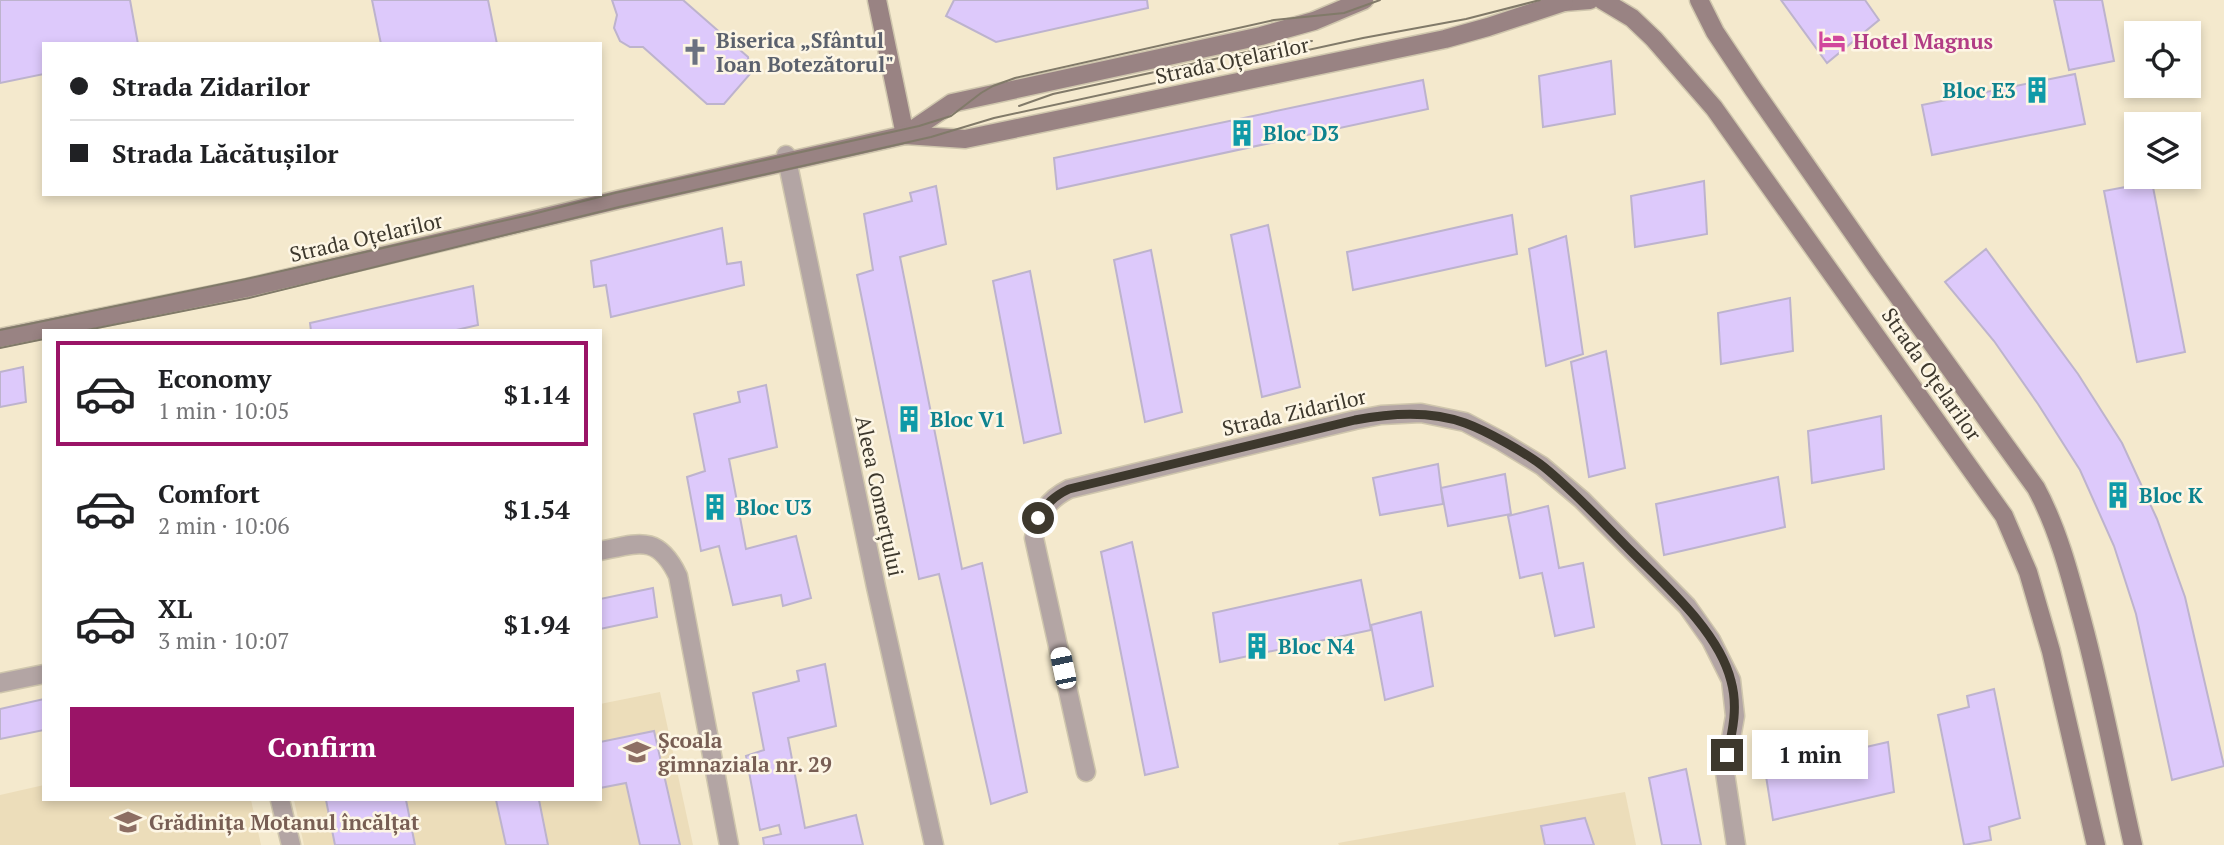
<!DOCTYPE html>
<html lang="en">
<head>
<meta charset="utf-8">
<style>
	:root { --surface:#fff; --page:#f6f6f6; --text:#202124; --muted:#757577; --line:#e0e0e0; --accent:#9a1467 }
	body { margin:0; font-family:"PT Serif",serif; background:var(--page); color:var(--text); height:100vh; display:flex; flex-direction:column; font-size:26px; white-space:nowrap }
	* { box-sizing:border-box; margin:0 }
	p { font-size:23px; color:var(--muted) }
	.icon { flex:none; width:38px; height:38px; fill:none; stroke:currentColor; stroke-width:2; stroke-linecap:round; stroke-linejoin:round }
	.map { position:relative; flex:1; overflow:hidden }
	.panel { position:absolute; left:42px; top:329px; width:560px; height:472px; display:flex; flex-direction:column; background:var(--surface); border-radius:0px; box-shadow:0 4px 10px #0003 }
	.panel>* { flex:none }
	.guide { position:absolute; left:42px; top:42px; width:560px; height:154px; border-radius:0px; box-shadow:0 4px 10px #0003; display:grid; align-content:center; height:154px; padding:0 28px; background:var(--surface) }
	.buttons { position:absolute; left:2124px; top:21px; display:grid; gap:14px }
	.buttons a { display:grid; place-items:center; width:77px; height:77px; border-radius:0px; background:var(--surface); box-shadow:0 4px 10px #0003; font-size:35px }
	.end { position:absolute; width:32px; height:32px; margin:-16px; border:9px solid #3d382d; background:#fff; box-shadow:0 0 0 4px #fff }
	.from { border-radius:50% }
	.bubble { position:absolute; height:49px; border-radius:0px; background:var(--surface); box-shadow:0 4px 10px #0003; font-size:23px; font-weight:600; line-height:49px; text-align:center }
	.car { position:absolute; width:21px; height:42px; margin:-21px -10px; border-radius:9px; box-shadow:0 0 5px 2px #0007; background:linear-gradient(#fff 24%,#345 0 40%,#fff 0 76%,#345 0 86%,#fff 0) }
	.guide b { display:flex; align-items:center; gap:24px; height:66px; font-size:26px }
	.guide b+b { border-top:2px solid var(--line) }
	.guide i { width:18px; height:18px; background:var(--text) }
	ul { padding:12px 0 0; list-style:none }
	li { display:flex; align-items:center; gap:21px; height:105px; margin:0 14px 10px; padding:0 14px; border:4px solid transparent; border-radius:0px }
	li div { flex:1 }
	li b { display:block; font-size:26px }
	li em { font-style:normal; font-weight:600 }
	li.active { border-color:var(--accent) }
	li>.icon { width:63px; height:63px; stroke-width:1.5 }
	.primary-button { display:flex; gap:14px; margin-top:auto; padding:14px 28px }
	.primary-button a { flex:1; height:80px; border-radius:0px; background:var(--accent); color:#fff; font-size:28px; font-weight:600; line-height:80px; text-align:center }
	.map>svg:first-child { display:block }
	.built { fill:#ecddba }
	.building { fill:#ddc9fb; stroke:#bdb3cd; stroke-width:2 }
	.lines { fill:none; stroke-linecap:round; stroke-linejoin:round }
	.street-casing { stroke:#cfc6ad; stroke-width:21 }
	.secondary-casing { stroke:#cfc6ad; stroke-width:21 }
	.street { stroke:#b3a5a4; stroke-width:18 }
	.secondary { stroke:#998383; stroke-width:18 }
	.tram { stroke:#817a69; stroke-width:2 }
	.route { stroke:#3d382d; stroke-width:9 }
	.labels { text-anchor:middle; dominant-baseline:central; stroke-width:5; stroke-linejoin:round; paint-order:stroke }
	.worship-label { font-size:21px; font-weight:bold; fill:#5b616d; stroke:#fdf6e5; text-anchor:start }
	.hotel-label { font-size:21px; font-weight:bold; fill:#b23c85; stroke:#fdf6e5; text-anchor:start }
	.street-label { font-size:21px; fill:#3d382d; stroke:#fdf6e5 }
	.culture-label { font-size:21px; font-weight:bold; fill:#0d838f; stroke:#fdf6e5; text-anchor:start }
	.education-label { font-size:21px; font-weight:bold; fill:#785e54; stroke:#fdf6e5; text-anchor:start }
</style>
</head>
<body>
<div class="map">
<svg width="2224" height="845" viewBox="0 0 2224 845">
	<rect width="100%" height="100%" fill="#f4e9cd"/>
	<g class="built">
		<path d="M660,692L693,845H304L294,800H600V704Z"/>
		<path d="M44,785V800H251L261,845H0V795Z"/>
		<path d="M1625,792L1636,845H1339L1338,843Z"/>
	</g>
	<g class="building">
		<path d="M0,0H130L138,44H44V74L0,83Z"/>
		<path d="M372,0H488L497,44H381Z"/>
		<path d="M612,0H683L748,57L750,74L724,104H707L643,47H630L620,41L614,28L617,15Z"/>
		<path d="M954,0H1147L1148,8L996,42L946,16Z"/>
		<path d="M1781,0H1865L1879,20L1827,63Z"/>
		<path d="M2054,0H2102L2114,61L2069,70Z"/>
		<path d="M1611,61L1615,114L1543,127L1539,76Z"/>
		<path d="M2075,74L2085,124L1932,155L1922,105Z"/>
		<path d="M1423,80L1428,109L1057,189L1054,158Z"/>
		<path d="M1704,181L1707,234L1635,247L1631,196Z"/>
		<path d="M2152,182L2185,352L2137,362L2104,191Z"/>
		<path d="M936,186L946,244L900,257L962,569L982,563L1027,792L991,804L939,574L919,579L857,275L873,270L864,214L912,201L910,193Z"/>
		<path d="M1512,215L1517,254L1353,290L1347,252Z"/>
		<path d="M1268,225L1300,387L1262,397L1231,235Z"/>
		<path d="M722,228L727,264L741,262L744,285L611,317L606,285L594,287L591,261Z"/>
		<path d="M1566,236L1583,354L1546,366L1529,249Z"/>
		<path d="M1986,249L2078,374L2122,443L2157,519L2185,597L2224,766L2172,780L2136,614L2114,546L2080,470L2038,404L1994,341L1945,282Z"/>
		<path d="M1151,250L1182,412L1145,422L1114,260Z"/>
		<path d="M1030,271L1061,433L1024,443L993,281Z"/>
		<path d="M473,286L478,325L452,331H311L310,323Z"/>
		<path d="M1790,298L1793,351L1721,364L1718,313Z"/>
		<path d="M1606,351L1625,468L1589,477L1571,362Z"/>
		<path d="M23,367L26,402L0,407V372Z"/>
		<path d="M766,385L777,447L729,459L746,549L796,536L811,598L783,606L781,595L733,605L719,546L701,551L687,477L705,471L694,414L740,402L738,392Z"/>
		<path d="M1881,416L1884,469L1812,483L1808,431Z"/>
		<path d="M1438,464L1443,504L1380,515L1373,478Z"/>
		<path d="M1505,474L1511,514L1448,526L1441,488Z"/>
		<path d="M1778,477L1785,527L1664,555L1656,504Z"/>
		<path d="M1548,506L1559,568L1583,563L1594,627L1555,636L1542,573L1520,578L1508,516Z"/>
		<path d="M1132,542L1178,767L1145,775L1101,552Z"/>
		<path d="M1361,580L1371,630L1220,662L1213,613Z"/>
		<path d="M653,588L657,617L600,629V599Z"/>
		<path d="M1421,612L1433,686L1385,700L1371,625Z"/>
		<path d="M825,664L836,726L788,738L805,828L856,815L863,845H764L763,838L781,834L779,825L760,830L746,756L764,750L753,693L799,681L797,671Z"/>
		<path d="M1994,689L2020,818L1989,827L1991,840L1964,845L1938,715L1969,707L1967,696Z"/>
		<path d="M44,699V730L0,739V709Z"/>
		<path d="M654,731L680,845H640L626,783L600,788V742Z"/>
		<path d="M1888,742L1894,792L1773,820L1765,770Z"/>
		<path d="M1686,769L1701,845H1662L1649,778Z"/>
		<path d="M326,800H406L415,845H335Z"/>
		<path d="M496,800H539L548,845H506Z"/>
		<path d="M1585,818L1594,845H1545L1541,826Z"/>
	</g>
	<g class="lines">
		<defs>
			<g id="street">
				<path d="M786,155L876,587L934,845"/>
				<path d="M600,551C639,543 658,534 678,576L729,845"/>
				<path d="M0,683L44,674"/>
				<path d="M1086,772L1034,538C1039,514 1047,500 1069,489L1355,420L1381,415L1421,413L1465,422L1501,441L1542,466L1582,500L1687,606L1711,640L1731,680L1735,716L1725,773L1736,845"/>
				<path d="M280,800L291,845"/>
			</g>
			<g id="secondary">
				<path d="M877,0L905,135"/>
				<path d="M1559,0L1564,2L1590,0"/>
				<path d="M1602,0L1632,18L1654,39L1714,108L2004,516L2028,572L2051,651L2096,845"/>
				<path d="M1699,0L1715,32L1753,89L1877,267L2036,488C2058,529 2070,575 2082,620C2102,694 2116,770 2133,845"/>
				<path d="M905,135L952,103L1261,36L1314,21L1364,0"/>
				<path d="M0,338L247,288L617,200L905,135L965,139L1445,39L1488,27L1564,2"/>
			</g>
		</defs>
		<use href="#street" class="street-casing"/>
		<use href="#secondary" class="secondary-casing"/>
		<use href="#street" class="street"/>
		<use href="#secondary" class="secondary"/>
		<g class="tram">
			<path d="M1019,106L1053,94L1270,47L1312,41"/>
			<path d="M0,330L246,279L529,215L615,193L919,126L951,116L981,93L993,86L1015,78L1274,20L1344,13L1380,0"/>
			<path d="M82,331L249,298L619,207L931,137L994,118L1363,38L1466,19L1540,0"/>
			<path d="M0,348L44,339"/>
		</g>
	</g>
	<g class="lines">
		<path class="route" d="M1038,518C1046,504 1054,496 1069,489L1355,420C1391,413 1430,410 1465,423C1487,431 1526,453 1544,467C1576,493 1603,523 1632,552C1666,586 1719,632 1731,681C1738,706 1733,730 1727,755"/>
	</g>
	<defs>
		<symbol id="hotel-bare" viewBox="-9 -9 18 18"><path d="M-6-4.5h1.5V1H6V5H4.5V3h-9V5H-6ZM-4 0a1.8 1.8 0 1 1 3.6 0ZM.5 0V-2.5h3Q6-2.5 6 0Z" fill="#d1479c" stroke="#fdf6e5" stroke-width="2.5" paint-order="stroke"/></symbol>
		<symbol id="church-bare" viewBox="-9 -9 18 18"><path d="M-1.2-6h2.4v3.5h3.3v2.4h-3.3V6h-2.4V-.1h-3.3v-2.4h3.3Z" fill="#6b7280" stroke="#fdf6e5" stroke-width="2.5" paint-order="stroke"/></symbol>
		<symbol id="building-bare" viewBox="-9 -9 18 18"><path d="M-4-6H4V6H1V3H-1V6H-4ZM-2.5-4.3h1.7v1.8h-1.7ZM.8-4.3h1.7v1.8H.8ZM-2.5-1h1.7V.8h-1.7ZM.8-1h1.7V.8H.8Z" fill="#0f9aa8" stroke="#fdf6e5" stroke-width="2.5" paint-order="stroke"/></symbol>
		<symbol id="school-bare" viewBox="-9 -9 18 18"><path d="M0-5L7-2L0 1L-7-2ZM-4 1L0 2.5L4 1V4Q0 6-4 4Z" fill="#8d6e63" stroke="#fdf6e5" stroke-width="2.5" paint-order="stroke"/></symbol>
	</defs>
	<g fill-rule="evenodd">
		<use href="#hotel-bare" x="1813" y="22" width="38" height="38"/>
		<use href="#church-bare" x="676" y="33" width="38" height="38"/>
		<use href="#building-bare" x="2018" y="71" width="38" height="38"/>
		<use href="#building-bare" x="1223" y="114" width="38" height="38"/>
		<use href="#building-bare" x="890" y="400" width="38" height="38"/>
		<use href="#building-bare" x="2099" y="476" width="38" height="38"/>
		<use href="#building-bare" x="696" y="488" width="38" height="38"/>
		<use href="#building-bare" x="1238" y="627" width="38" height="38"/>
		<use href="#school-bare" x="618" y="733" width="38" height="38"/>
		<use href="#school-bare" x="109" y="803" width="38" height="38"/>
	</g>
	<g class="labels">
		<g class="worship-label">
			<text x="716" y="40">Biserica „Sfântul<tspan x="716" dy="24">Ioan Botezătorul"</tspan></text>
		</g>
		<g class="hotel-label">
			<text x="1853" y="41">Hotel Magnus</text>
		</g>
		<g class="street-label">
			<text transform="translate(1232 60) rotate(-12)">Strada Oțelarilor</text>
			<text transform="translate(366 237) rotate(-13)">Strada Oțelarilor</text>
			<text transform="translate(1932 374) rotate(55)">Strada Oțelarilor</text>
			<text transform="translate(1294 412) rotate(-13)">Strada Zidarilor</text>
			<text transform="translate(880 496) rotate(78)">Aleea Comerțului</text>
		</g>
		<g class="culture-label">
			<text x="2016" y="90" text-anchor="end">Bloc E3</text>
			<text x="1263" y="133">Bloc D3</text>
			<text x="930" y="419">Bloc V1</text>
			<text x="2139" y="495">Bloc K</text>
			<text x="736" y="507">Bloc U3</text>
			<text x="1278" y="646">Bloc N4</text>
		</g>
		<g class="education-label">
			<text x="658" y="740">Școala<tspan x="658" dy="24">gimnaziala nr. 29</tspan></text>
			<text x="149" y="822">Grădinița Motanul încălțat</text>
		</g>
	</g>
</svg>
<div class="buttons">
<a><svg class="icon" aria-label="locate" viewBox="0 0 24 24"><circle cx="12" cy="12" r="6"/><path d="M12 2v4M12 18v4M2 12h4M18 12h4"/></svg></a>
<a><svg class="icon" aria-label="layers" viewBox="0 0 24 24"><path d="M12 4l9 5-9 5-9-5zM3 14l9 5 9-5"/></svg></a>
</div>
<i class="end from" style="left:1038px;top:518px"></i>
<i class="end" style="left:1727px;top:755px"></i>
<div class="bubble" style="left:1752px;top:730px;width:116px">1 min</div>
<i class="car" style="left:1063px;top:668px;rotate:348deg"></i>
<div class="guide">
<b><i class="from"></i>Strada Zidarilor</b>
<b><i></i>Strada Lăcătușilor</b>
</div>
<section class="panel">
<ul>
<li class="active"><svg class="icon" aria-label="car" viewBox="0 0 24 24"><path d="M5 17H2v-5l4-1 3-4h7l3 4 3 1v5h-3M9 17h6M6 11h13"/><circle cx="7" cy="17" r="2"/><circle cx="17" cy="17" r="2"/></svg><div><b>Economy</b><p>1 min · 10:05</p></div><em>$1.14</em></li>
<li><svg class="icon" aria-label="car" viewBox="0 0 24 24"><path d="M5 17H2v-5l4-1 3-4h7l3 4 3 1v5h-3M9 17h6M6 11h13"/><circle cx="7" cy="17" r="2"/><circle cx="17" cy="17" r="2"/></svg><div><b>Comfort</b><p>2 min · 10:06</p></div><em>$1.54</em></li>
<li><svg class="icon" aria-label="car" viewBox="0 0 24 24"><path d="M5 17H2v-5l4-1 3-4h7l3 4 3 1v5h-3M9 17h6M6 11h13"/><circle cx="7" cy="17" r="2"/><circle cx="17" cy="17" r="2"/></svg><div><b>XL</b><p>3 min · 10:07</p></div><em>$1.94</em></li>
</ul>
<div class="primary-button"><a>Confirm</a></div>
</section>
</div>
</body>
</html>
